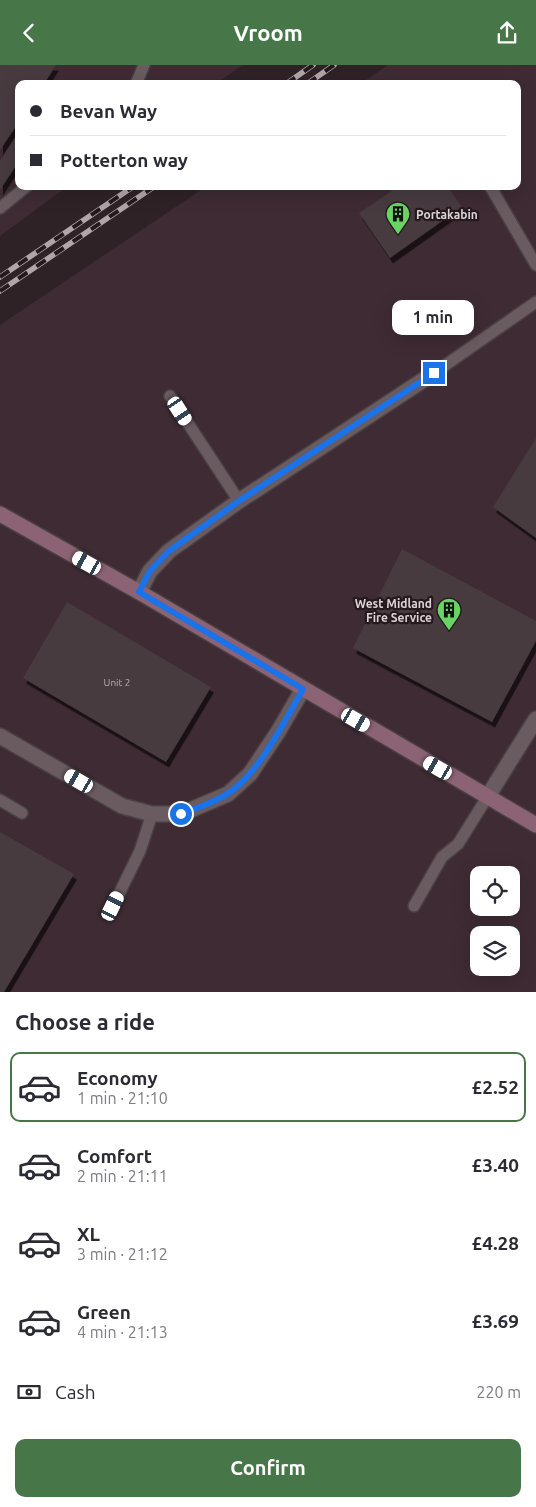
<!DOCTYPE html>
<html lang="en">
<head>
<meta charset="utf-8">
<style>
	:root { --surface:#fff; --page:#f2f2f3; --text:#2b2b33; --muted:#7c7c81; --line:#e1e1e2; --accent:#477749 }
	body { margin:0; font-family:Ubuntu,sans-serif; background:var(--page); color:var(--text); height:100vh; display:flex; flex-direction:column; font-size:19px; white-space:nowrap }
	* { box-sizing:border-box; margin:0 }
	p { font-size:16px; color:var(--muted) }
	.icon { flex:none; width:28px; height:28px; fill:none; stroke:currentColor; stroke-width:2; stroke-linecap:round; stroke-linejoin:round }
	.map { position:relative; height:927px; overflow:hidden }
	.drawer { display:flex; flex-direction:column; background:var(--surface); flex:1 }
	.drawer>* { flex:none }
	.hud { position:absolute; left:15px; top:15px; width:506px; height:110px; border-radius:10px; box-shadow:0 5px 20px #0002; display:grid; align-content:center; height:110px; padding:0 15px; background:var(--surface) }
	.fabs { position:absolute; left:470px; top:801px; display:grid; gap:10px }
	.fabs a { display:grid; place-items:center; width:50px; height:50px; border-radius:10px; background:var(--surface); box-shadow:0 5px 20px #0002; font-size:25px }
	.end { position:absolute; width:22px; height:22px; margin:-11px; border:6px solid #1a73e8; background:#fff; box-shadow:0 0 0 2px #fff }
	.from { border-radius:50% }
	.bubble { position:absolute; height:35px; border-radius:10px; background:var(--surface); box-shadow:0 5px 20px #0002; font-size:16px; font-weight:700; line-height:35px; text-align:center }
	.car { position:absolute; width:15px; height:30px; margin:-15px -8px; border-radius:6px; box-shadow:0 0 4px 1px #0007; background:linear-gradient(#fff 24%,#345 0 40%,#fff 0 76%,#345 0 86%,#fff 0) }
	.hud b { display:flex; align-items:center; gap:18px; height:48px; font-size:19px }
	.hud b+b { border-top:1px solid var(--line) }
	.hud i { width:12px; height:12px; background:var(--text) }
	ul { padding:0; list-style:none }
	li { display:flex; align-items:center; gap:15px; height:70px; margin:0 10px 8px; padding:0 5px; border:2px solid transparent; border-radius:10px }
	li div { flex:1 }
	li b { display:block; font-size:19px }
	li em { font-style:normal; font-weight:700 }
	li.selected { border-color:var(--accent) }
	li>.icon { width:45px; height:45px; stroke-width:1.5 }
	h2 { padding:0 15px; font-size:22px; line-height:60px }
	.pay { display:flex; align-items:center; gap:12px; height:55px; padding:0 15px; font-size:19px }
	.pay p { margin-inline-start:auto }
	.button { display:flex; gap:10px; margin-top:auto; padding:10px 15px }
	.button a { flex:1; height:58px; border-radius:10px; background:var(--accent); color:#fff; font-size:20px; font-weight:700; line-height:58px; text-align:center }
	header { display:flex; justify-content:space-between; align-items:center; height:65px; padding:0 15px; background:var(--accent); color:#fff; font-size:22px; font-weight:700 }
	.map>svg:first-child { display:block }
	.built { fill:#3e2b33; fill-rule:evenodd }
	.building { fill:#473a3f; filter:url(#shadow) }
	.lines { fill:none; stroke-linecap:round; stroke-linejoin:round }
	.lane-casing { stroke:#494043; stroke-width:14 }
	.street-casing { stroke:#494043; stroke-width:18 }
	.secondary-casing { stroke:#494043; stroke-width:18 }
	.lane { stroke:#695b60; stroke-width:11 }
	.street { stroke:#695b60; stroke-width:15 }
	.secondary { stroke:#8c6375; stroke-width:15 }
	.rail-casing { stroke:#b0a6a9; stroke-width:5.5 }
	.rail { stroke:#25191e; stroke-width:4; stroke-dasharray:11; stroke-linecap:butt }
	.route { stroke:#1a73e8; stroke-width:6 }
	.labels { text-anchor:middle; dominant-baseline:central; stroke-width:4.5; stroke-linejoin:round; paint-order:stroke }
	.number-label { font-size:10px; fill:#b7adb0 }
	.poi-label { font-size:12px; font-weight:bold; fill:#dcd3d6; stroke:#25191e; text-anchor:start }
</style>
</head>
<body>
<header><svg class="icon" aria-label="back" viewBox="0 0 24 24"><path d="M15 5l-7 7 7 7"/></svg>Vroom<svg class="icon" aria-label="share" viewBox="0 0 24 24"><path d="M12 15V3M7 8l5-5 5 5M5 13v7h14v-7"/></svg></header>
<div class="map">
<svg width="536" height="927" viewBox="0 0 536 927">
	<defs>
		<filter id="shadow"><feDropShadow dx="3" dy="5.5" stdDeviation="0" flood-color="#0009"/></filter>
	</defs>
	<rect width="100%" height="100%" fill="#2f2227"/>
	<g class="built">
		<path d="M0,0H243L215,19H19V121H68L0,171Z"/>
		<path d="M388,0H536V927H0V260L207,121H518V19H360ZM479,810H511V842H479ZM479,870H511V902H479Z"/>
	</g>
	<g class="building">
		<path d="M0,0H56L44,19H19V57L0,85Z"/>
		<path d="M16,71L19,73V96L0,125V96Z"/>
		<path d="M399,121H447L462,142L390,193L359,148Z"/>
		<path d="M536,373V473L493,442Z"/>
		<path d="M402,484L536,556V576L492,657L353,583Z"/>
		<path d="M67,537L211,622L166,697L23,613Z"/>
		<path d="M0,767L74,809L4,927H0Z"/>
	</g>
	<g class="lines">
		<defs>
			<g id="lane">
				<path d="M136,19L144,0"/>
				<path d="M490,121L536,200"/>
				<path d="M0,143L27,121"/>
				<path d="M434,308L536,237"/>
				<path d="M170,331L239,436"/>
				<path d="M0,735L22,748"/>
				<path d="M113,841L140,786L152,749"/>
				<path d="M414,841L442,792L458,779L488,731"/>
			</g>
			<g id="street">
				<path d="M139,527L150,506L169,486L239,436L434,308"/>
				<path d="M0,671L122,741L152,749H181L228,729L250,709L278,667L303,624"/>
				<path d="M488,731L536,654"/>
			</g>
			<path id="secondary" d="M0,449L139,527L536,760"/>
		</defs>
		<use href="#lane" class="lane-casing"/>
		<use href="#street" class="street-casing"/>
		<use href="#secondary" class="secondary-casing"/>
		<use href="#lane" class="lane"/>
		<use href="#street" class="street"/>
		<use href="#secondary" class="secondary"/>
		<defs>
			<g id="rail">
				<path d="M286,19L313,0"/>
				<path d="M307,19L334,0"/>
				<path d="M0,212L134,121"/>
				<path d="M0,226L155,121"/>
			</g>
		</defs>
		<use href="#rail" class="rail-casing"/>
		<use href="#rail" class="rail"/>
	</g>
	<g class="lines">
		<path class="route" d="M181,749C197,743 213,738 227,729C259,709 284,657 303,624L139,527L150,506L169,486L239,436L434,308"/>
	</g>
	<defs>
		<symbol id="building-pin" viewBox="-11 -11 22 30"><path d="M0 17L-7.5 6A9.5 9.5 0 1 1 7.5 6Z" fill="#69d464" stroke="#25191e"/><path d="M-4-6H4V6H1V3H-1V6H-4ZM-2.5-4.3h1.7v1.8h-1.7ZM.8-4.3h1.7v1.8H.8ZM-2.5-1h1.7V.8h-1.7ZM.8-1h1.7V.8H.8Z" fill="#111"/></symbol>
	</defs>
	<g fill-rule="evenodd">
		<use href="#building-pin" x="384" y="135" width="28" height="38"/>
		<use href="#building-pin" x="435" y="531" width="28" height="38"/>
	</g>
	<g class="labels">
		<g class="number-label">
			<text x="117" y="617">Unit 2</text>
		</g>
		<g class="poi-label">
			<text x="416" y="149">Portakabin</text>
			<text x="432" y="538" text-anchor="end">West Midland<tspan x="432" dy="14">Fire Service</tspan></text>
		</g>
	</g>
</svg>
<div class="fabs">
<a><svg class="icon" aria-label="locate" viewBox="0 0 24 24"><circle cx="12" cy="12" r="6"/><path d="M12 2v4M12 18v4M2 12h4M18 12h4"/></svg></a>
<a><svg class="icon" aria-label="layers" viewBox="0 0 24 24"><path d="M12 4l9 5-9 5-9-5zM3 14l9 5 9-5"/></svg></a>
</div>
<i class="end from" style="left:181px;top:749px"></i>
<i class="end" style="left:434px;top:308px"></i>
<div class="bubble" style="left:392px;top:235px;width:82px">1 min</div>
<i class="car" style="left:180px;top:346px;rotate:147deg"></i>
<i class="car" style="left:87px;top:498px;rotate:299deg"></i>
<i class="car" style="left:356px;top:655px;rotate:120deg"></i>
<i class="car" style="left:438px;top:703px;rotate:300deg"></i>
<i class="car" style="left:79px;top:716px;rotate:300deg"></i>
<i class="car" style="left:113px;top:841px;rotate:26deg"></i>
<div class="hud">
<b><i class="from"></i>Bevan Way</b>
<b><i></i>Potterton way</b>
</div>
</div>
<section class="drawer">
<h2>Choose a ride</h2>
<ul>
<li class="selected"><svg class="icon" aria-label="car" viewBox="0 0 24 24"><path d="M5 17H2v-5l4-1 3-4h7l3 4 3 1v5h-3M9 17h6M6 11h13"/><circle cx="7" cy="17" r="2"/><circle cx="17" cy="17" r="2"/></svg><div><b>Economy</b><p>1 min · 21:10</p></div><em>£2.52</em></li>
<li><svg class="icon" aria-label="car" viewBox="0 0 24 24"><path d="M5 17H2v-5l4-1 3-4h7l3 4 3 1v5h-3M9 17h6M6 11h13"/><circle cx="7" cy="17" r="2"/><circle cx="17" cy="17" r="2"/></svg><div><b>Comfort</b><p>2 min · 21:11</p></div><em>£3.40</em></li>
<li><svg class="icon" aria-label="car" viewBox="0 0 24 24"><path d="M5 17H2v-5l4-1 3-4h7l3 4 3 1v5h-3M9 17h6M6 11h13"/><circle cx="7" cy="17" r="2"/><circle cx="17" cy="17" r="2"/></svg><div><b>XL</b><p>3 min · 21:12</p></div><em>£4.28</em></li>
<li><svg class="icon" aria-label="car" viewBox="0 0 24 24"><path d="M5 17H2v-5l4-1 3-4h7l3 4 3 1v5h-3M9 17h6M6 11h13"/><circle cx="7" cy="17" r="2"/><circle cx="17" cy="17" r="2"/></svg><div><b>Green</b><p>4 min · 21:13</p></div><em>£3.69</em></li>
</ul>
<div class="pay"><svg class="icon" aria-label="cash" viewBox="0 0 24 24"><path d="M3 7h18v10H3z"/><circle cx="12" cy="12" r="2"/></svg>Cash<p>220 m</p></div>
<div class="button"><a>Confirm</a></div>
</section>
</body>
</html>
